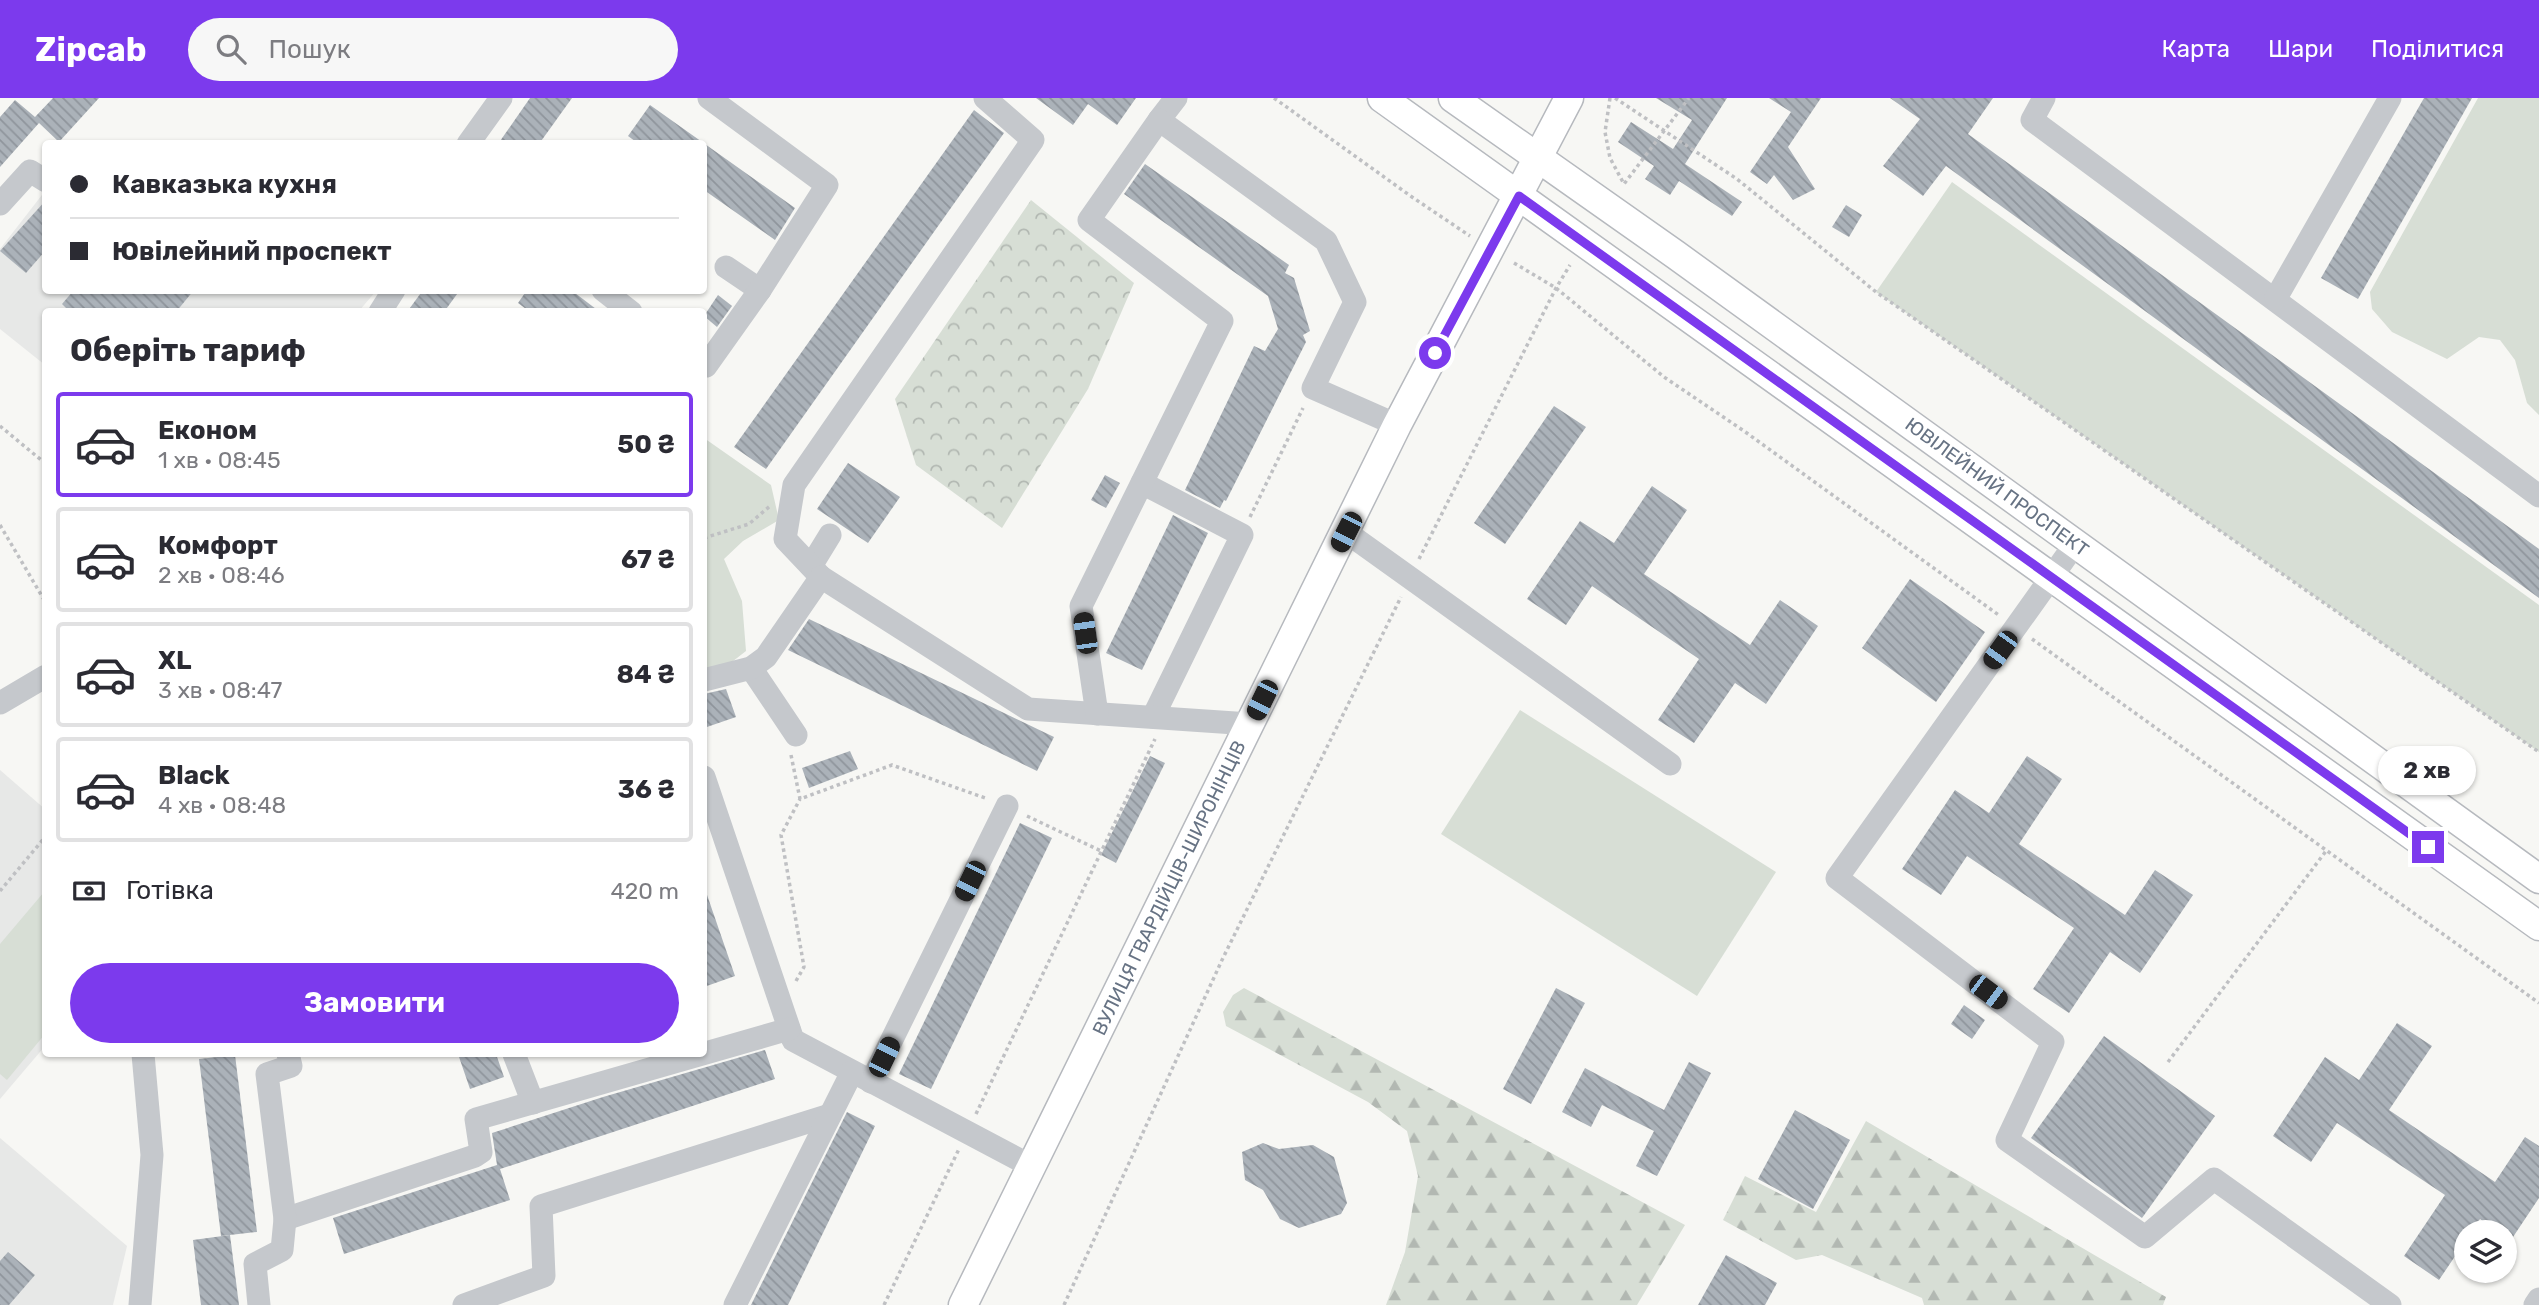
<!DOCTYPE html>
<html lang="uk">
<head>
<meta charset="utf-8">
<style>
	:root { --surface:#fff; --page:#f7f7f7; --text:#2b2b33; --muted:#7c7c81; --line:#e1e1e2; --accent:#7c3aed }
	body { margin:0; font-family:Rubik,sans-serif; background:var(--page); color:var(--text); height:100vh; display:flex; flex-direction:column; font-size:26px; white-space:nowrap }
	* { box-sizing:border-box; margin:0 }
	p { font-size:23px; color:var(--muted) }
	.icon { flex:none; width:38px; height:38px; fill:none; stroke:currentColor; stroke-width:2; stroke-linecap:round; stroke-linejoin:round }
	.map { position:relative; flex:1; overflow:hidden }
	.side { position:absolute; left:42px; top:210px; width:665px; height:749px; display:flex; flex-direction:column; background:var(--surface); border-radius:7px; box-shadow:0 2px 5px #0004 }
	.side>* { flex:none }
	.banner { position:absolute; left:42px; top:42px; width:665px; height:154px; border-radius:7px; box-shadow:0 2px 5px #0004; display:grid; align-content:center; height:154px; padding:0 28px; background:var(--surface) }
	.tools { position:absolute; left:2454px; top:1122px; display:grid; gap:14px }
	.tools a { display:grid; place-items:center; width:63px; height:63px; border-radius:50%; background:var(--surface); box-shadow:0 2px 5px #0004; font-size:35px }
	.end { position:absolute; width:32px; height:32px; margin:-16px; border:9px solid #7c3aed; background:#fff; box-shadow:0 0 0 4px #fff }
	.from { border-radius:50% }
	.bubble { position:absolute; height:49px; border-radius:24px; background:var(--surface); box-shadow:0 2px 5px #0004; font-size:23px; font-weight:700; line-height:49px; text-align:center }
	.car { position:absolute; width:21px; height:42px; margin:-21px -10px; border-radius:9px; box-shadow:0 0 5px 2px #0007; background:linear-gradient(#222 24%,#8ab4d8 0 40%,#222 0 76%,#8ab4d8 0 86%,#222 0) }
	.banner b { display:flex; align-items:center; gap:24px; height:66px; font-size:26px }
	.banner b+b { border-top:2px solid var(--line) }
	.banner i { width:18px; height:18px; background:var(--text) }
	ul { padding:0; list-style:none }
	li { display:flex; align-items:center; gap:21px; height:105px; margin:0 14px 10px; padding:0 14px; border:4px solid var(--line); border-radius:7px }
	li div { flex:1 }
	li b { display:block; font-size:26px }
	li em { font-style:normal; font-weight:700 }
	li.selected { border-color:var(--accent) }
	li>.icon { width:63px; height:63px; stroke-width:1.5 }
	h2 { padding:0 28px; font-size:32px; line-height:84px }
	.pay { display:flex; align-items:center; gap:18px; height:77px; padding:0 28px; font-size:26px }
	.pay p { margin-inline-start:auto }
	.action { display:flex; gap:14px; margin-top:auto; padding:14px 28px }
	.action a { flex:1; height:80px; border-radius:42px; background:var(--accent); color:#fff; font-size:28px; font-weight:700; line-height:80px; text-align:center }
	header { display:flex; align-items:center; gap:42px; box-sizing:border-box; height:98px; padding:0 35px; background:var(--accent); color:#fff }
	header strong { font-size:33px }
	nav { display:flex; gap:38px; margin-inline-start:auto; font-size:24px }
	.search { width:490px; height:63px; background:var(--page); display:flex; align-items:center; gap:18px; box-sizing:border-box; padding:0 24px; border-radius:38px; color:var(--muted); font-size:26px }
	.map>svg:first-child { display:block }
	.built { fill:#e7e8e7 }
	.forest { fill:url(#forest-firs) }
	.park { fill:url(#park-crowns) }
	.garden { fill:#d7ded5 }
	.building { fill:url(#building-back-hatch) }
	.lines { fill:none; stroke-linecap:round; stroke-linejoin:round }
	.major-casing { stroke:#b6b9be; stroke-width:31 }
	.path { stroke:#bfc0c3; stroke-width:3.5; stroke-dasharray:3.5 3.5; stroke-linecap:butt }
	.minor { stroke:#c5c8cc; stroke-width:23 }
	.major { stroke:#fff; stroke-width:28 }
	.route { stroke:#7c3aed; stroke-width:9 }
	.labels { text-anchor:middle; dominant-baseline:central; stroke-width:7; stroke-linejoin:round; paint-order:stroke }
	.street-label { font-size:19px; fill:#677384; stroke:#fff }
</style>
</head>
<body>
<header>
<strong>Zipcab</strong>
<div class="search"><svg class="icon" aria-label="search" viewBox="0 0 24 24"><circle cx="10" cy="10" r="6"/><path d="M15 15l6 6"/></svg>Пошук</div>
<nav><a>Карта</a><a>Шари</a><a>Поділитися</a></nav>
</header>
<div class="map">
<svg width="2539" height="1207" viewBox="0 0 2539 1207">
	<defs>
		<pattern id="forest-firs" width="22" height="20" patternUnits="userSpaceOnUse" patternTransform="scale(1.75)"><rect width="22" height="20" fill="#d7ded5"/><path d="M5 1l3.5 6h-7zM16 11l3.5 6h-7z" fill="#b2b8b2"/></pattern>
		<pattern id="park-crowns" width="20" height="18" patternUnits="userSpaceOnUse" patternTransform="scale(1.75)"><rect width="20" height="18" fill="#d7ded5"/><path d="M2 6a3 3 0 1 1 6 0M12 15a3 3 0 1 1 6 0" fill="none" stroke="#b2b8b2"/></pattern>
		<pattern id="building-back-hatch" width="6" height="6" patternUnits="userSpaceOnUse" patternTransform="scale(1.75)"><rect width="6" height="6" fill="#abb2b9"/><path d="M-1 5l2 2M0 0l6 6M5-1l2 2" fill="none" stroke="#8f959c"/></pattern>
	</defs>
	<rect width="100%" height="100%" fill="#f7f7f4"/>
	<g class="built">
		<path d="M45,93L46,192L376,193L359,213L46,214L45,267L0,231V151Z"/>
		<path d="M0,672L46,712L45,948L0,1001Z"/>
		<path d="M0,1040L127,1148L113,1207H0Z"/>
	</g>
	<g class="forest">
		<path d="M1244,890L1685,1127L1637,1207H1386L1405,1154L1418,1078L1407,1033L1368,1004L1226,928L1223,914L1233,897Z"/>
		<path d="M1866,1023L2166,1199L2163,1207H1924L1922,1200L1822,1157L1796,1162L1723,1122L1745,1078L1816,1114Z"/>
	</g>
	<path class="park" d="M1031,102L1134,185L1088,291L1002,430L916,367L895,301Z"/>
	<g class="garden">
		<path d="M2478,0H2539V317L2527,305L2515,262L2500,242L2479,239L2447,261L2392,234L2372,211L2370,194Z"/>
		<path d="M1952,84L2539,507V654L1876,194Z"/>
		<path d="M704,340L771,387L779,422L743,443L724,461L742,503L746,553L728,567L704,572Z"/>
		<path d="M1520,612L1776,774L1697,898L1441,736Z"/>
		<path d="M44,794L45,936L7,982L0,976V846Z"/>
	</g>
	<g class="building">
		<path d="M53,0H99L59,44L39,25L0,69V19L15,2L35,19Z"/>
		<path d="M530,0H572L539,46H498Z"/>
		<path d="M1036,0H1136L1117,27L1088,6L1073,27Z"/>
		<path d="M1656,0H1727L1685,66L1742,104L1732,118L1679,83L1670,97L1645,81L1654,68L1618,44L1631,24L1673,51L1692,22Z"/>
		<path d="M1769,0H1821L1788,49L1815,91L1793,102L1774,77L1767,86L1750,74L1791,14Z"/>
		<path d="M1890,0H1993L1968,36L2539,451V500L1946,68L1923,98L1883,68L1920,21Z"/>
		<path d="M2424,0H2472L2358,201L2321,180Z"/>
		<path d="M650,7L795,110L775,142L704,92V46H639L628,38Z"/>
		<path d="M974,12L1004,35L766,371L734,349Z"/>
		<path d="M1145,66L1289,167L1285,175L1294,180L1310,233L1303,237L1306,244L1226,403L1224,402L1220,410L1185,392L1254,248L1265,253L1278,231L1268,198L1124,96Z"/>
		<path d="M46,102V152L26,175L0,153Z"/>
		<path d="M1846,107L1862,117L1849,139L1832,129Z"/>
		<path d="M74,192H194L176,214H70L62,206Z"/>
		<path d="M423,192H460L444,214H407Z"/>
		<path d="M527,192H571L600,214H530L518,205Z"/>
		<path d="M718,197L732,208L717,229L704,218Z"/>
		<path d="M1554,308L1586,329L1505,446L1474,425Z"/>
		<path d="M848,365L900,399L868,445L817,411Z"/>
		<path d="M1105,377L1120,385L1106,410L1091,402Z"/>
		<path d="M1652,388L1687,412L1644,476L1750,547L1780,502L1818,528L1766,606L1735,585L1694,645L1658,622L1699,561L1592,488L1566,527L1527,501L1580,423L1614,445Z"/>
		<path d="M1173,417L1208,435L1142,572L1106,555Z"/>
		<path d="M1910,481L1985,534L1936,604L1862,550Z"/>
		<path d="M809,521L1054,639L1037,673L788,552Z"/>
		<path d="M726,591L736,619L704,630V596Z"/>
		<path d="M850,653L858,671L809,690L802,670Z"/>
		<path d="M1150,658L1165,665L1116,765L1101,757Z"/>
		<path d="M2027,658L2062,681L2019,746L2125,817L2155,772L2193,797L2140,875L2110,854L2069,915L2033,891L2074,830L1967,758L1941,797L1902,771L1955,692L1989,715Z"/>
		<path d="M1020,725L1052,740L931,991L899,976Z"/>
		<path d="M704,794H706L735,878L704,889Z"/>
		<path d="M1556,890L1585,905L1531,1006L1503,991Z"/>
		<path d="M1964,907L1985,922L1972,941L1951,926Z"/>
		<path d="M2397,925L2432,948L2389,1012L2495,1084L2525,1039L2539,1048V1100L2511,1142L2504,1138V1134H2498L2480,1121L2471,1134H2466V1142L2439,1182L2404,1158L2445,1097L2337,1025L2311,1064L2273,1038L2325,959L2359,982Z"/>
		<path d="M2104,938L2215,1018L2142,1120L2031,1040Z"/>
		<path d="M765,952L775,981L500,1071L510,1102L344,1156L333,1120L497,1067L492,1035L603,999Z"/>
		<path d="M458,956H496L504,979L470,991Z"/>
		<path d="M235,957L257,1134L221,1138L199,961Z"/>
		<path d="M1689,964L1711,975L1657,1078L1636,1068L1654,1033L1602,1007L1591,1029L1562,1014L1585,970L1664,1012Z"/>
		<path d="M1795,1012L1850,1042L1813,1111L1758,1081Z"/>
		<path d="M847,1014L875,1028L788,1207H751Z"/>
		<path d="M1263,1045L1279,1051L1313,1047L1334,1059L1347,1105L1341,1116L1299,1130L1280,1121L1263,1092L1245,1082L1242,1054Z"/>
		<path d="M230,1137L239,1207H201L193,1142Z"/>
		<path d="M8,1154L35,1177L9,1207H0V1163Z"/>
		<path d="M1726,1157L1777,1185L1765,1207H1698Z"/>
	</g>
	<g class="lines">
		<defs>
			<g id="major">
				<path d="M1382,0L2539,828"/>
				<path d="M1453,0L1676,157L2539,781"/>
				<path d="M963,1207L1397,327L1569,0"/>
			</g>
		</defs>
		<use href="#major" class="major-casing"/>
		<g class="path">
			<path d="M1274,0L1412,99L1470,138"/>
			<path d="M1610,0L1605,34L1610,60L1624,86L1689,0"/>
			<path d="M1615,0L1737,81L1876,194L2539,654"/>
			<path d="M1514,165L1556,190L1664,279L1744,333L2000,518"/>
			<path d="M0,328L46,366"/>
			<path d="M1250,419L1303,310"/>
			<path d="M0,427L46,505"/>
			<path d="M704,440L749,426L770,408"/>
			<path d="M1419,461L1556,190L1570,167"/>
			<path d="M2032,541L2539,905"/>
			<path d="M791,657L800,701L892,667L988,701"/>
			<path d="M1027,718L1101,753"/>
			<path d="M0,793L46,738"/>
			<path d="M796,883L804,869L781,737L800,701"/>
			<path d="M2168,964L2326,753"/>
			<path d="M976,1016L1155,641"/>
			<path d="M884,1207L959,1051"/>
			<path d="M1064,1207L1222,862L1401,499"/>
		</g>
		<g class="minor">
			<path d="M1176,0L1159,22L1326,143L1355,204L1313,290L1397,327"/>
			<path d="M2044,0L2032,22L2539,398"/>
			<path d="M468,46L501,0"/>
			<path d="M0,106L30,73L46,83"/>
			<path d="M726,169L760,192"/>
			<path d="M603,192L631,214"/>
			<path d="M2276,200L2390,0"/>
			<path d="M380,214L394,192"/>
			<path d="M704,266L706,268L760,192L827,87L709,0"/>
			<path d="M1142,385L1242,437L1153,619"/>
			<path d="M1346,434L1670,666"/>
			<path d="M2075,446L1837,780L2053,944L2007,1042L2145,1139L2214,1081L2390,1207"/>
			<path d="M811,468L830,437"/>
			<path d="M821,479L785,441L794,387L1033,42L985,0"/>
			<path d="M751,570L796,637"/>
			<path d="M704,582L751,570L766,559L821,479L1028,611L1250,626"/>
			<path d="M0,605L46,578"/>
			<path d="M1097,616L1081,508L1222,223L1089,122L1159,22"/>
			<path d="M704,679L793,942L1031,1068"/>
			<path d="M514,956L533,1005"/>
			<path d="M871,984L1007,708"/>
			<path d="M285,1121L475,1058L481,1054L476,1021L789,931"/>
			<path d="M140,1207L152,1057L143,956"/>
			<path d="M259,1207L255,1166L282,1152L285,1121L267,976L291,968L288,956"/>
			<path d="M464,1207L544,1178L541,1108L830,1017"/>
			<path d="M735,1207L852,974"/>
			<path d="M2535,1207L2539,1201"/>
		</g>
		<use href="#major" class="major"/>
	</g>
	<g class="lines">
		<path class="route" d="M1435,255L1519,98L2428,749"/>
	</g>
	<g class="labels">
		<g class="street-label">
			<text transform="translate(1997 389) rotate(36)">ЮВІЛЕЙНИЙ ПРОСПЕКТ</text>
			<text transform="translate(1169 790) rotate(-64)">ВУЛИЦЯ ГВАРДІЙЦІВ-ШИРОНІНЦІВ</text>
		</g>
	</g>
</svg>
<div class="tools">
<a><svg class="icon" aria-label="layers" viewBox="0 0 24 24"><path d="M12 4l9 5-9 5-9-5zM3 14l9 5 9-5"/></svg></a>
</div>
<i class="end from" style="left:1435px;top:255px"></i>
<i class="end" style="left:2428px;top:749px"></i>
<div class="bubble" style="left:2378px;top:648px;width:98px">2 хв</div>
<i class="car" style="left:1346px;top:434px;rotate:207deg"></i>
<i class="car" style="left:1085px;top:535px;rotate:352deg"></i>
<i class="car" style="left:2000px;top:552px;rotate:216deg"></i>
<i class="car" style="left:1262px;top:602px;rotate:206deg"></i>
<i class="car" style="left:970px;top:783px;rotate:206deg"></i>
<i class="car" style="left:1988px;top:894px;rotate:127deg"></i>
<i class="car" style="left:884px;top:959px;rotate:26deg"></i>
<div class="banner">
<b><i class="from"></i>Кавказька кухня</b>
<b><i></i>Ювілейний проспект</b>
</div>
<section class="side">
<h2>Оберіть тариф</h2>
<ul>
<li class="selected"><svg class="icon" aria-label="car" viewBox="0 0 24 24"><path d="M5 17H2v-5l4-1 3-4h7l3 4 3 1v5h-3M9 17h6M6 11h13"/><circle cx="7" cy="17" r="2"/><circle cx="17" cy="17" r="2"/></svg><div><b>Економ</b><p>1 хв · 08:45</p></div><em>50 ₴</em></li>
<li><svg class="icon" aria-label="car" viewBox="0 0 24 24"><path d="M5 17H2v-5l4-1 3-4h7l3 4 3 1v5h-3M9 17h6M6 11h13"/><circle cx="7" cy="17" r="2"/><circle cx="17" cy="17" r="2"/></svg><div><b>Комфорт</b><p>2 хв · 08:46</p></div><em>67 ₴</em></li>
<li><svg class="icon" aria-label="car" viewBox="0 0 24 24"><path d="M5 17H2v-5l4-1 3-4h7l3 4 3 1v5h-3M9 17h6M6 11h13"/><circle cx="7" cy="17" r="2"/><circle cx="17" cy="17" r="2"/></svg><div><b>XL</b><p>3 хв · 08:47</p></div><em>84 ₴</em></li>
<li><svg class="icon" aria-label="car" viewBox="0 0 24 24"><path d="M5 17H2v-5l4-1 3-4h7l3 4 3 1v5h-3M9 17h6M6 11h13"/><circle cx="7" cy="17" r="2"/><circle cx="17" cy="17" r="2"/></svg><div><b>Black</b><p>4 хв · 08:48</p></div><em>36 ₴</em></li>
</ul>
<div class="pay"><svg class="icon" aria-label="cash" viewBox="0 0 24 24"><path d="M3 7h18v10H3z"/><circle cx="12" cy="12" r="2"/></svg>Готівка<p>420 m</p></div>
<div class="action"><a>Замовити</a></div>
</section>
</div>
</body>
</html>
